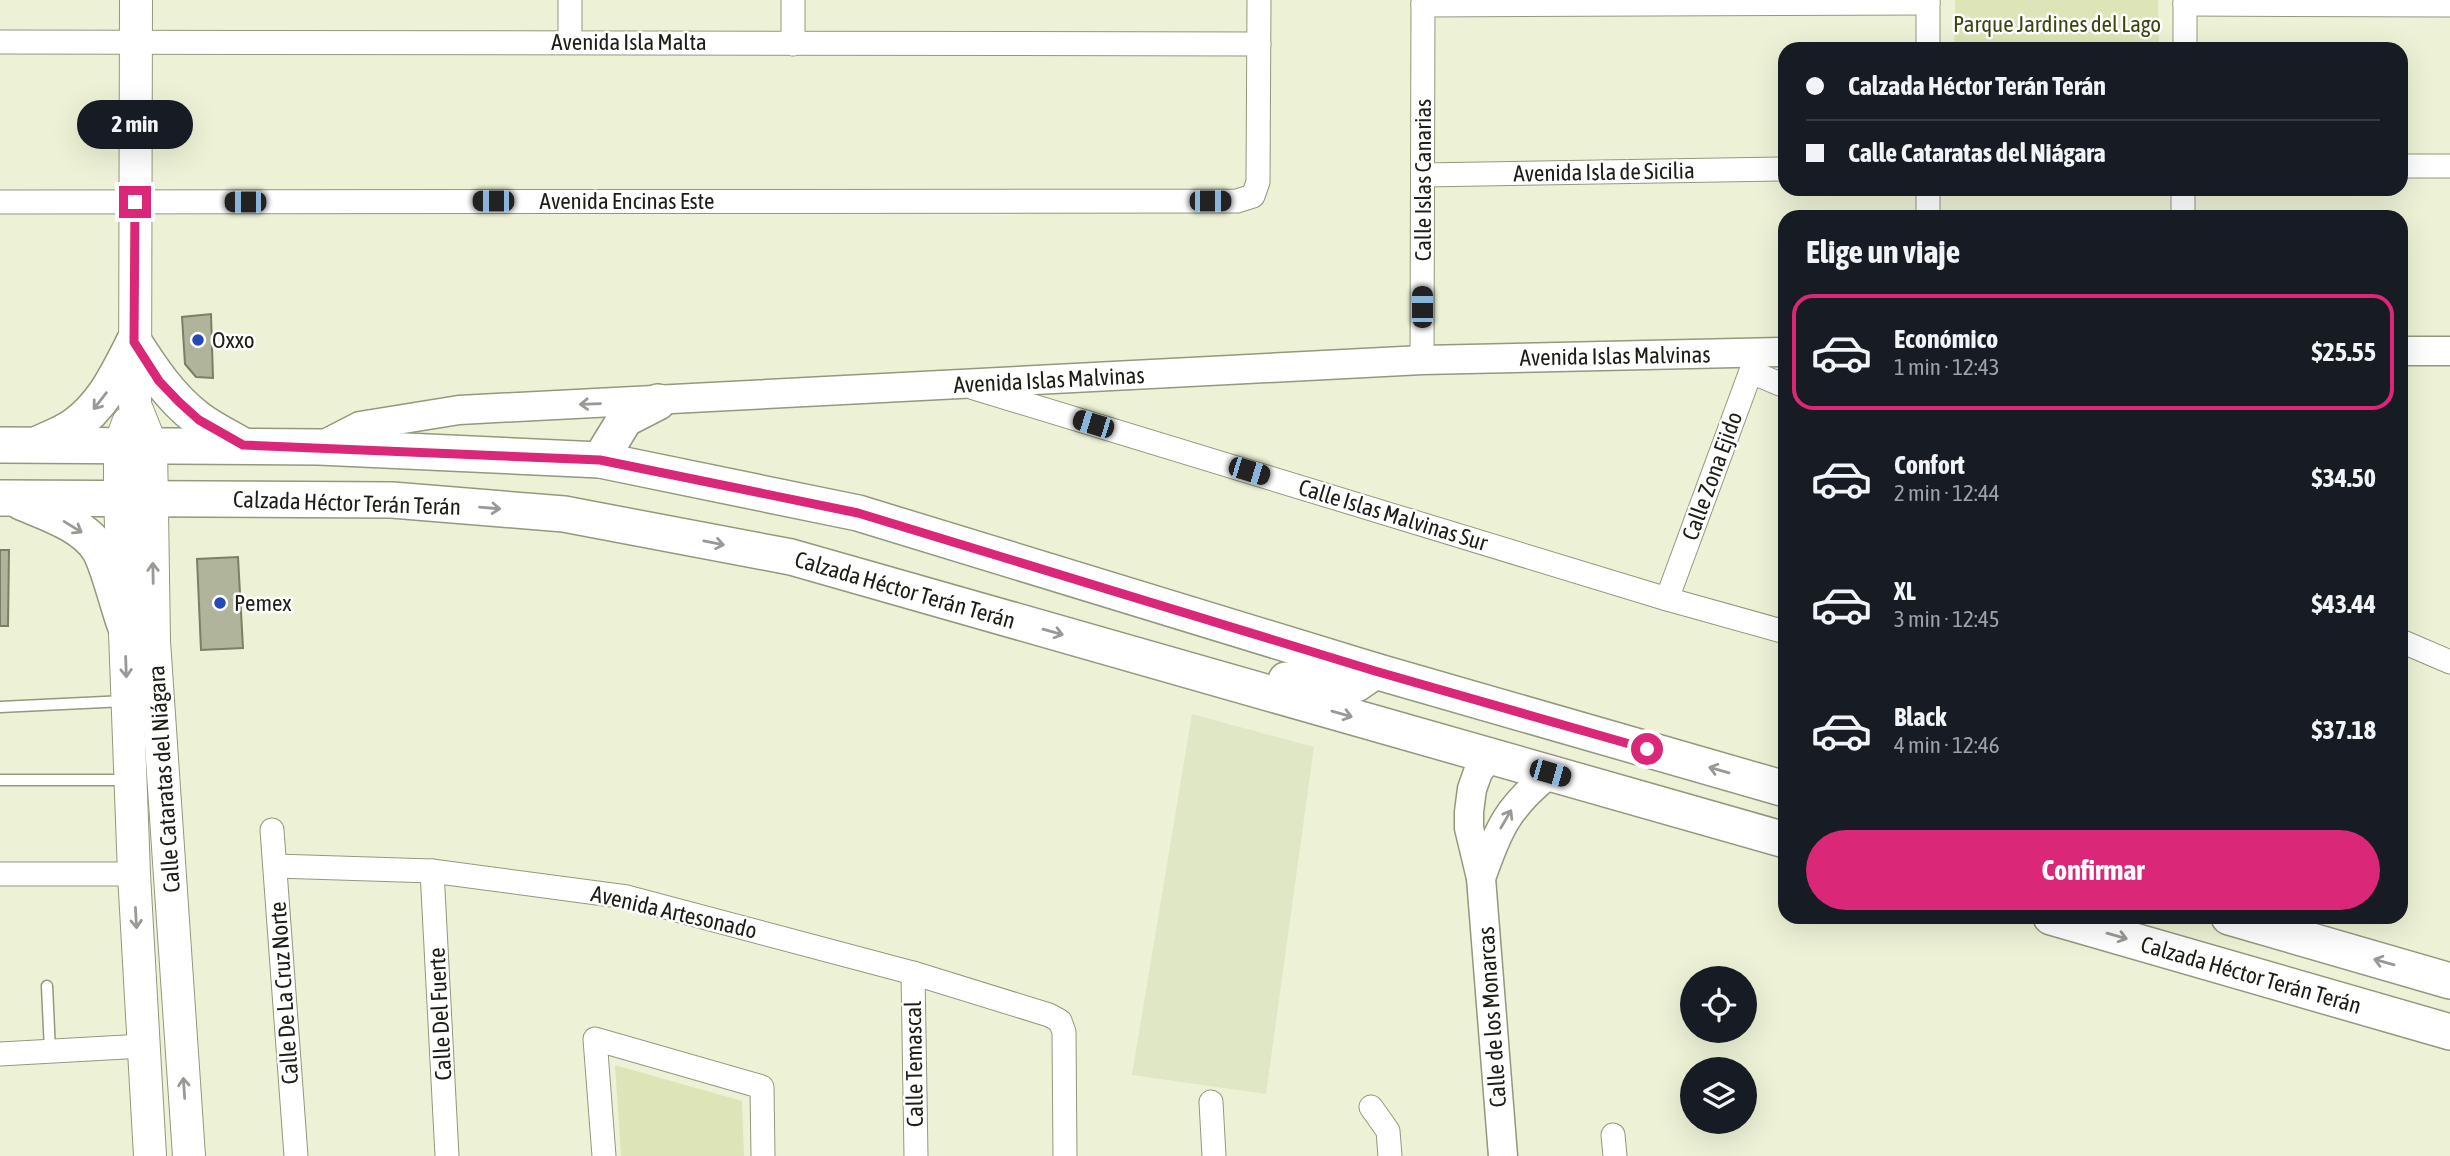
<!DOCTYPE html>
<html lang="es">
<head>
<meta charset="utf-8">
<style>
	:root { --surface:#171b24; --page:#242831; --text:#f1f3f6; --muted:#9ea1a6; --line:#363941; --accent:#db2777 }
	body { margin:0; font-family:"Asap Condensed",sans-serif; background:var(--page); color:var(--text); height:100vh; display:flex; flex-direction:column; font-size:26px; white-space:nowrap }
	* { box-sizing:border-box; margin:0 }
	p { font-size:23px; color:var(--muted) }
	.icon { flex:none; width:38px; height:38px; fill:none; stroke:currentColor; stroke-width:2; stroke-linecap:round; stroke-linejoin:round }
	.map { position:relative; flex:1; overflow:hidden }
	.side { position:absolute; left:1778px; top:210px; width:630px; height:714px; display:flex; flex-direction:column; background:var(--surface); border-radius:21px; box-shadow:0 7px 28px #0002 }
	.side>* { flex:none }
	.guide { position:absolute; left:1778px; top:42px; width:630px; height:154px; border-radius:21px; box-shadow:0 7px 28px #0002; display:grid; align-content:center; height:154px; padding:0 28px; background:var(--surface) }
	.controls { position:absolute; left:1680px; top:966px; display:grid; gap:14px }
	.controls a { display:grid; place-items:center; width:77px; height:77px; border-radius:50%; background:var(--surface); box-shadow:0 7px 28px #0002; font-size:35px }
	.end { position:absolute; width:32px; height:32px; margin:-16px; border:9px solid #db2777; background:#fff; box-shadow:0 0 0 4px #fff }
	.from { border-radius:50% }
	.bubble { position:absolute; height:49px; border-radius:24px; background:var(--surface); box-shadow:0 7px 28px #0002; font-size:23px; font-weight:700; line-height:49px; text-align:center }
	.car { position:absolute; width:21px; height:42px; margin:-21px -10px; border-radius:9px; box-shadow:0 0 5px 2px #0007; background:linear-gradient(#222 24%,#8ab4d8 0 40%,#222 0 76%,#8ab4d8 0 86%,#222 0) }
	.guide b { display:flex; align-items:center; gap:24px; height:66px; font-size:26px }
	.guide b+b { border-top:2px solid var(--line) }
	.guide i { width:18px; height:18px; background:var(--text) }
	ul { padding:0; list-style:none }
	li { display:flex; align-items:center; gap:21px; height:116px; margin:0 14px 10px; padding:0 14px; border:4px solid transparent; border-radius:21px }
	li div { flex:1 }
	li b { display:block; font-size:26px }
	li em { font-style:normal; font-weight:700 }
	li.on { border-color:var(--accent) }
	li>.icon { width:63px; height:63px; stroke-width:1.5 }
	h2 { padding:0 28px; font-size:32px; line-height:84px }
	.primary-button { display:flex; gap:14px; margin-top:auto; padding:14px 28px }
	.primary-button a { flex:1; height:80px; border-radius:42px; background:var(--accent); color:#fff; font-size:28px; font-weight:700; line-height:80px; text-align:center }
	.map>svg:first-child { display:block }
	.built { fill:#e0e7c4 }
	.green { fill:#dde5b8 }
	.building { fill:#afb49a; stroke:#7b7f67; stroke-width:2 }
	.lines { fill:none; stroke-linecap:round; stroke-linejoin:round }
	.service-casing { stroke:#93987e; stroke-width:13 }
	.minor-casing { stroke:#93987e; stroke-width:25 }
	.tertiary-casing { stroke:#93987e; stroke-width:31 }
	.secondary-casing { stroke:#93987e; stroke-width:34 }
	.primary-casing { stroke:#93987e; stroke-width:38 }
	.service { stroke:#fff; stroke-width:10 }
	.minor { stroke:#fff; stroke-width:23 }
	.tertiary { stroke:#fff; stroke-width:28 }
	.secondary { stroke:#fff; stroke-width:32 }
	.primary { stroke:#fff; stroke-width:35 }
	.oneway { stroke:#999a96 }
	.route { stroke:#db2777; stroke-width:9 }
	.poi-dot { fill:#2549b8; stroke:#fff; stroke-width:2.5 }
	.labels { text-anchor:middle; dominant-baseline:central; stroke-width:5; stroke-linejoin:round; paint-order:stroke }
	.park-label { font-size:23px; fill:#3f4510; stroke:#fff }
	.street-label { font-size:23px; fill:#1d1e15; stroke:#fff }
	.poi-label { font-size:23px; fill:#1d1e15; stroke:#fff; text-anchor:start }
</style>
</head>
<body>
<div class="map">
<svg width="2450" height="1156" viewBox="0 0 2450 1156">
	<rect width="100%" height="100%" fill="#edf2d7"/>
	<path class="built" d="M1192,714L1314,747L1266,1094L1132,1075Z"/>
	<g class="green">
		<path d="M1955,0H2158L2159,49H1954Z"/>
		<path d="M615,1065L742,1101L744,1156H621Z"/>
	</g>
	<g class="building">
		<path d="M211,314L213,378L196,377L185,364L182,317Z"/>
		<path d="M0,550H9L8,626H0Z"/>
		<path d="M238,557L243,648L201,650L197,559Z"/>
	</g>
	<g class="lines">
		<defs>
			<g id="service">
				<path d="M0,707L125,701"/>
				<path d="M0,780H127"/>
				<path d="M47,986L50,1051"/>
			</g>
			<g id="minor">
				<path d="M1928,0V49"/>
				<path d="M2185,4L2450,5"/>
				<path d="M1423,5L1928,3"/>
				<path d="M0,42L1259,44"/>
				<path d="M570,42V0"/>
				<path d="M793,44V0"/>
				<path d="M2185,49V0"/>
				<path d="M2401,166H2450"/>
				<path d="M1423,175L1785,169"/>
				<path d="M0,202L1237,201L1253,196L1258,182L1259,0"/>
				<path d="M1928,217V189"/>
				<path d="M2183,217V189"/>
				<path d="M1422,360L1423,0"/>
				<path d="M1751,372L1785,386"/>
				<path d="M974,388L1667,599L1785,632"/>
				<path d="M1667,599L1758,352"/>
				<path d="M2401,641L2450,662"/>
				<path d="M272,830L296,1156"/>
				<path d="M276,866L432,871L627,897L913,973L1049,1015L1060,1021L1064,1032L1065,1156"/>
				<path d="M432,871L447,1156"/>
				<path d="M0,874H134"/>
				<path d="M913,973L916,1156"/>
				<path d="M0,1054L143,1046"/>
				<path d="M1211,1102L1214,1156"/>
				<path d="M1371,1107L1388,1131L1390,1156"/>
				<path d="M1613,1135L1615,1156"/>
				<path d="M604,1156L595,1039L762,1087L763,1156"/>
			</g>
			<g id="tertiary">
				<path d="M2401,351H2450"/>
				<path d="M319,447L360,426L459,410L1422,360L1785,352"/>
				<path d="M1490,756L1478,772L1472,789L1469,812V828L1481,878L1503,1156"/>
				<path d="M1481,878C1500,826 1507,808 1550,773"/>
			</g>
			<g id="secondary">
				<path d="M136,0L135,405L151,445L154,641L189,1156"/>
				<path d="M128,423L120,445V499L134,874L150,1156"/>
			</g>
			<g id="primary">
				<path d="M134,342C152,370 170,397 197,418C210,428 226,436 240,444"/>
				<path d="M40,443C51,438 64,433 74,426C104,405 118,373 134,342"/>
				<path d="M0,445L319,447L600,460L858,513L1375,671L1785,789"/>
				<path d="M600,460L625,419L658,402"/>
				<path d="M0,498L392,500L564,514L791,557L1785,840"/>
				<path d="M21,502C47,513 85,525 100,551C109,568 118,606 125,625"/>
				<path d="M1286,680L1337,687L1356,684L1375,671"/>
				<path d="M2051,917L2450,1032"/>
				<path d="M2229,917L2450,981"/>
			</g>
		</defs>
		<use href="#service" class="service-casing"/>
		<use href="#minor" class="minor-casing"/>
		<use href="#tertiary" class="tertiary-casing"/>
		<use href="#secondary" class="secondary-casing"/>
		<use href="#primary" class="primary-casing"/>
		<use href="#service" class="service"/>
		<use href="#minor" class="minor"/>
		<use href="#tertiary" class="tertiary"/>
		<use href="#secondary" class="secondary"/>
		<use href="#primary" class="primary"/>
	</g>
	<defs><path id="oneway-shaft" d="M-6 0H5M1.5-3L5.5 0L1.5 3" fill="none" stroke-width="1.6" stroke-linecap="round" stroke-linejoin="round" transform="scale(1.75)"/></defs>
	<g class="oneway">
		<use href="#oneway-shaft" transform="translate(100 401) rotate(128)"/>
		<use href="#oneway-shaft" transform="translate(590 404) rotate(178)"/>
		<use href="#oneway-shaft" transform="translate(490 508) rotate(5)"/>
		<use href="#oneway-shaft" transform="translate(73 527) rotate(32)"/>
		<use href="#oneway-shaft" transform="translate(714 543) rotate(11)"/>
		<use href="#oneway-shaft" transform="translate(153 573) rotate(-91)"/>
		<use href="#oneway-shaft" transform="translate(1053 632) rotate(16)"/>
		<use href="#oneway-shaft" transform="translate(126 667) rotate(88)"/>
		<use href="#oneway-shaft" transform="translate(1342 714) rotate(16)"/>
		<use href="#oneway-shaft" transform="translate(1719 770) rotate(-164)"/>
		<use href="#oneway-shaft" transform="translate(1506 819) rotate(-60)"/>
		<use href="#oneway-shaft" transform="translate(136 918) rotate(87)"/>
		<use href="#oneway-shaft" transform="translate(2117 936) rotate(16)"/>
		<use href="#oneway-shaft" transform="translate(2384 962) rotate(-164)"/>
		<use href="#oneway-shaft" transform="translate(184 1088) rotate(-94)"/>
	</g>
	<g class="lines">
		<path class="route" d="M135,202L134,342L159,381L179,402L199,420L243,445L600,460L858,513L1375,671L1647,749"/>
	</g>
	<g class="poi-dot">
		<circle cx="198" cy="340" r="7"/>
		<circle cx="220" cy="603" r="7"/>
	</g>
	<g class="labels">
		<g class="park-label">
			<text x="2057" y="24">Parque Jardines del Lago</text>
		</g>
		<g class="street-label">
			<text x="629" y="42">Avenida Isla Malta</text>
			<text transform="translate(1604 172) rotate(-1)">Avenida Isla de Sicilia</text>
			<text transform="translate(1423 180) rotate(-90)">Calle Islas Canarias</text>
			<text x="627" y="201">Avenida Encinas Este</text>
			<text transform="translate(1615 356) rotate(-1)">Avenida Islas Malvinas</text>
			<text transform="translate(1049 380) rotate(-3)">Avenida Islas Malvinas</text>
			<text transform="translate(1712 476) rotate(-70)">Calle Zona Ejido</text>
			<text transform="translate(347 503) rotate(2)">Calzada Héctor Terán Terán</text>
			<text transform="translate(1393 515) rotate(17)">Calle Islas Malvinas Sur</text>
			<text transform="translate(905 590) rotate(16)">Calzada Héctor Terán Terán</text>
			<text transform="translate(164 779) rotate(-94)">Calle Cataratas del Niágara</text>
			<text transform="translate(674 912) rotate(13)">Avenida Artesonado</text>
			<text transform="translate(2251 975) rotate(16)">Calzada Héctor Terán Terán</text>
			<text transform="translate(284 993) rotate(-94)">Calle De La Cruz Norte</text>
			<text transform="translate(440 1014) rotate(-93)">Calle Del Fuerte</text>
			<text transform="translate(1492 1017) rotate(-94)">Calle de los Monarcas</text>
			<text transform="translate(914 1064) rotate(-91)">Calle Temascal</text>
		</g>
		<g class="poi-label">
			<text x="212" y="340">Oxxo</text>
			<text x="234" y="603">Pemex</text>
		</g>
	</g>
</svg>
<div class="controls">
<a><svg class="icon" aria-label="locate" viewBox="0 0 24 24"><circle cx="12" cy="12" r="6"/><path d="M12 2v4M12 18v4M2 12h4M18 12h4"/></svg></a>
<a><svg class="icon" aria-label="layers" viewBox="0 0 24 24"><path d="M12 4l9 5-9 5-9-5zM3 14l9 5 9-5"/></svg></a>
</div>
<i class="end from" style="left:1647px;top:749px"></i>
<i class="end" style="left:135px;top:202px"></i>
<div class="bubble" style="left:77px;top:100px;width:116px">2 min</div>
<i class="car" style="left:493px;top:201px;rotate:270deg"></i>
<i class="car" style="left:1210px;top:201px;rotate:90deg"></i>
<i class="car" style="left:245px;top:202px;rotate:270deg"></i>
<i class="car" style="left:1422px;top:307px;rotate:0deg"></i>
<i class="car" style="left:1093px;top:424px;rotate:287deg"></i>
<i class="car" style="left:1249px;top:471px;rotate:107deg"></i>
<i class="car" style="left:1550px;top:773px;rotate:106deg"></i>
<div class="guide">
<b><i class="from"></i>Calzada Héctor Terán Terán</b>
<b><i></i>Calle Cataratas del Niágara</b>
</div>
<section class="side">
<h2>Elige un viaje</h2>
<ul>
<li class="on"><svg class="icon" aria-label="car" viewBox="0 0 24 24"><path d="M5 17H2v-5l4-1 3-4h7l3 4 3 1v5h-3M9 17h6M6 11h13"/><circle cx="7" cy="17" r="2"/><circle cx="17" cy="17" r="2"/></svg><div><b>Económico</b><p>1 min · 12:43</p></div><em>$25.55</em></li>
<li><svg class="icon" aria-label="car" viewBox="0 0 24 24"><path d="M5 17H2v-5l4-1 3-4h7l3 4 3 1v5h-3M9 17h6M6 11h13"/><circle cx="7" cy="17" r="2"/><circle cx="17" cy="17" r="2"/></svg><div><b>Confort</b><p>2 min · 12:44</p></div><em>$34.50</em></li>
<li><svg class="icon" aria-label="car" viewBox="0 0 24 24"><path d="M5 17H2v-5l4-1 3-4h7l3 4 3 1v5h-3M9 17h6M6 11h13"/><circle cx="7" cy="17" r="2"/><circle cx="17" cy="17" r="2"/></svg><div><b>XL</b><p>3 min · 12:45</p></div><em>$43.44</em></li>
<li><svg class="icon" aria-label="car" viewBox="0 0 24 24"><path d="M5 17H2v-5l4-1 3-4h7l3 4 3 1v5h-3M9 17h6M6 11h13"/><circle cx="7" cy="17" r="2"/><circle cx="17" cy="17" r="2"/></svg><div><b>Black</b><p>4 min · 12:46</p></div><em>$37.18</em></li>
</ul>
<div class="primary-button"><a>Confirmar</a></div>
</section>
</div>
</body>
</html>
